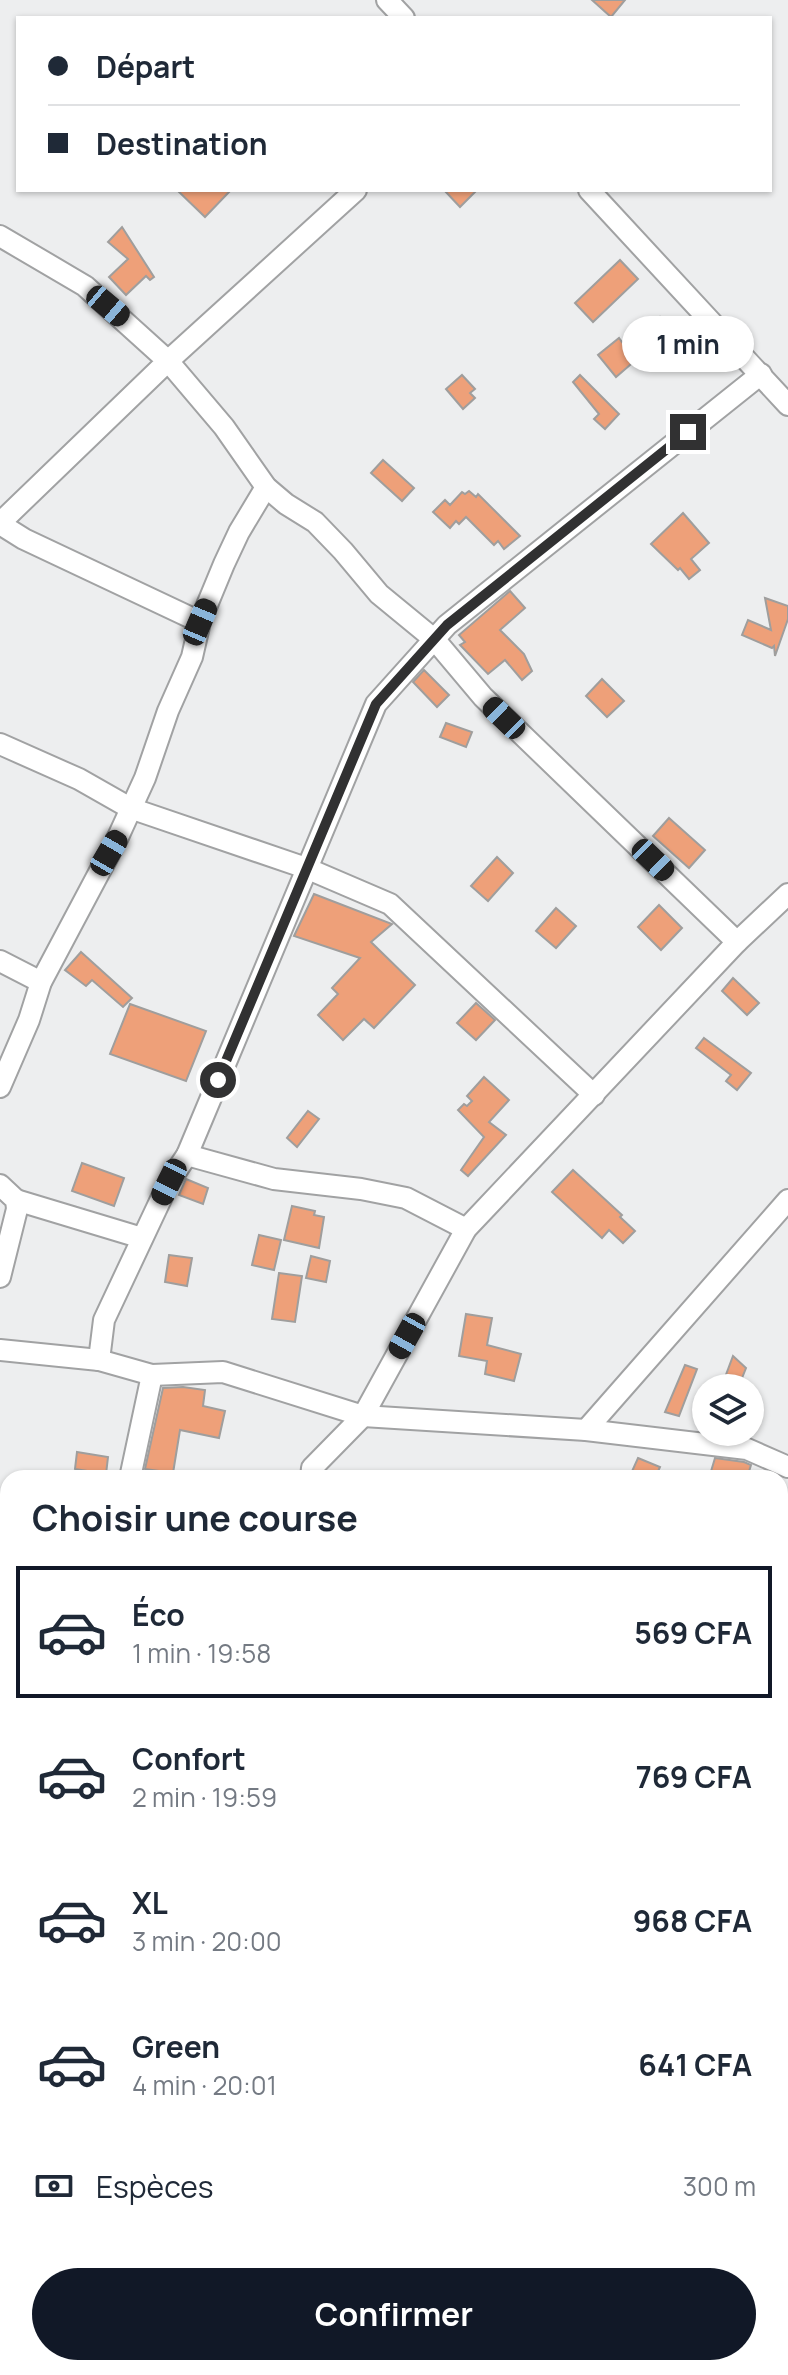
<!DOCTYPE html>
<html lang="fr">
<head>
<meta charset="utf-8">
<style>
	:root { --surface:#fff; --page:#f6f6f7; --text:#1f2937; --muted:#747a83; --line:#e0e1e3; --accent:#111827 }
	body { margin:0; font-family:Manrope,sans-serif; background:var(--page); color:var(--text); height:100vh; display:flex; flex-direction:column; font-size:30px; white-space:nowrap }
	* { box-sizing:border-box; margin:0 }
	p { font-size:26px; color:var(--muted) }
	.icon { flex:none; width:44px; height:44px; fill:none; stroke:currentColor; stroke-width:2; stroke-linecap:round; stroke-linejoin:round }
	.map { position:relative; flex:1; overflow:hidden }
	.panel { position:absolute; left:0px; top:1470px; width:788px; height:906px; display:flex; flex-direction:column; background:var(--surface); border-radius:24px 24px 0 0; box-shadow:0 2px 6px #0004 }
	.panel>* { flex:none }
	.banner { position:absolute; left:16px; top:16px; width:756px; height:176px; border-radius:0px; box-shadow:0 2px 6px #0004; display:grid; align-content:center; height:176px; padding:0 32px; background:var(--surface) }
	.controls { position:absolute; left:692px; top:1374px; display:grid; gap:16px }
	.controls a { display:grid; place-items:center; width:72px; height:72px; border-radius:50%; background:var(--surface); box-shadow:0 2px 6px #0004; font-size:40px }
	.end { position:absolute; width:36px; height:36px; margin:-18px; border:10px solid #313132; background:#fff; box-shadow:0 0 0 4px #fff }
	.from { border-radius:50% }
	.bubble { position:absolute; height:56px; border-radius:28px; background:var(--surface); box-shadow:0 2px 6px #0004; font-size:26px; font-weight:700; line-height:56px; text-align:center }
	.car { position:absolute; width:24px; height:48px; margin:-24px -12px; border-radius:10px; box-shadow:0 0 6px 2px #0007; background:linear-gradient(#222 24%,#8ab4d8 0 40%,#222 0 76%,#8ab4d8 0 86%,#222 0) }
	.banner b { display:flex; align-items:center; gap:28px; height:76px; font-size:30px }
	.banner b+b { border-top:2px solid var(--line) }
	.banner i { width:20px; height:20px; background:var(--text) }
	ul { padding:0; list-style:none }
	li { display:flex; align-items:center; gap:24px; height:132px; margin:0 16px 12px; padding:0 16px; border:4px solid transparent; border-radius:0px }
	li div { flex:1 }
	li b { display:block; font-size:30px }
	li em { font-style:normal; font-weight:700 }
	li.active { border-color:var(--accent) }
	li>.icon { width:72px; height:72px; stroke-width:1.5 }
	h2 { padding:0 32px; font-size:36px; line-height:96px }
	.pay { display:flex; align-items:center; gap:20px; height:88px; padding:0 32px; font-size:30px }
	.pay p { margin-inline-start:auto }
	.primary-button { display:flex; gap:16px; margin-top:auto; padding:16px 32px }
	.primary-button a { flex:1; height:92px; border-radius:48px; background:var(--accent); color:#fff; font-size:32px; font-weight:700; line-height:92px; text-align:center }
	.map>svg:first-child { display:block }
	.building { fill:#eea079; stroke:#9f9e9d; stroke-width:2 }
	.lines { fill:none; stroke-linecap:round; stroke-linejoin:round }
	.minor-casing { stroke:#a1a2a3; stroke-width:24 }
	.minor { stroke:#fff; stroke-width:20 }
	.route { stroke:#313132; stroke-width:10 }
</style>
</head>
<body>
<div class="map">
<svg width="788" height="2375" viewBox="0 0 788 2375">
	<rect width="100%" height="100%" fill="#edeeef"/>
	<g class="building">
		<path d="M592,0H625L611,17Z"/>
		<path d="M177,190H231L205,217Z"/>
		<path d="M444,190H477L460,207Z"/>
		<path d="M122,227L154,277L150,280L146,276L126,295L109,277L128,259L108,242Z"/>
		<path d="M620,260L638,279L593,322L575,303Z"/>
		<path d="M660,317L673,331L648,355L645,352L616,377L598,355L619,338L627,349Z"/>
		<path d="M462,375L475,389L470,393L475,398L463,409L446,389Z"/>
		<path d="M580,375L619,414L605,429L594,419L599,414L573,382Z"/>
		<path d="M383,460L414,488L402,501L371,473Z"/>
		<path d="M469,491L476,497L478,494L520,536L504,549L498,541L494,545L466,517L459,524L456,521L450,528L433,512L445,500L450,505L462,492L465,494Z"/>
		<path d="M683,513L709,543L691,559L700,570L689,579L680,568L678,570L651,544Z"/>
		<path d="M510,591L525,608L500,630L524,654L532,671L522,680L505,660L488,674L460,645L465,642L459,635Z"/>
		<path d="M765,598L788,606V619L775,656L774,646L772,648L742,635L748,620L771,630Z"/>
		<path d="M424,670L449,695L437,707L413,682Z"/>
		<path d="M602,679L624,701L607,717L586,696Z"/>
		<path d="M446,723L472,732L466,747L440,737Z"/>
		<path d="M669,818L705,850L689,868L653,836Z"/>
		<path d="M497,857L513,873L488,901L471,886Z"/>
		<path d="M314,894L392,924L371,942L415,985L374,1028L364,1019L343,1040L318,1015L338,994L332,988L360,958L294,936Z"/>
		<path d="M659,905L682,928L661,950L638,927Z"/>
		<path d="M556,908L576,926L556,948L536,931Z"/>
		<path d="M81,952L132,998L123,1007L92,980L86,986L65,970Z"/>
		<path d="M733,978L759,1003L747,1015L722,991Z"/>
		<path d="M476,1003L495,1020L476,1040L457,1023Z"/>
		<path d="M130,1004L206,1031L186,1081L110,1054Z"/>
		<path d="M704,1038L751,1073L737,1090L726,1081L731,1075L696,1048Z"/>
		<path d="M484,1077L509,1100L489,1122L506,1135L468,1176L461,1170L484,1137L458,1110L464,1104L467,1106L472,1101L467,1096Z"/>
		<path d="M308,1111L319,1119L297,1147L287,1138Z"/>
		<path d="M82,1163L124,1178L114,1206L72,1191Z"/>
		<path d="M573,1170L622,1215L620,1217L635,1231L623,1243L609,1230L602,1238L552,1192Z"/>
		<path d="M186,1179L208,1188L203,1204L179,1195Z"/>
		<path d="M292,1206L315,1211L314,1215L324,1217L319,1248L284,1240Z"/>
		<path d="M259,1235L281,1240L274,1270L252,1265Z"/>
		<path d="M169,1255L192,1258L187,1286L165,1282Z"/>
		<path d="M311,1256L330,1261L326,1282L306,1278Z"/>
		<path d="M279,1273L302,1276L295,1322L272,1319Z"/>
		<path d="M466,1314L492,1318L487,1345L521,1354L514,1381L485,1374L487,1361L459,1356Z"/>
		<path d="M733,1356L746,1368L738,1388H721Z"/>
		<path d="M685,1365L697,1369L679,1416L665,1412Z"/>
		<path d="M183,1387L205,1390L203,1406L225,1411L219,1438L180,1430L173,1473L145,1469L163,1388Z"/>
		<path d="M77,1452L108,1457L106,1474L75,1469Z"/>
		<path d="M638,1458L660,1467L655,1478H629Z"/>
		<path d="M715,1458L744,1462L751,1465L747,1478H709Z"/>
	</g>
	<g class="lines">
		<defs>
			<g id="minor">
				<path d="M387,0L404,18"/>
				<path d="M356,190L168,361L224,427L266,487L286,504L315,522L343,551L379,594L435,640L483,697L737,942"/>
				<path d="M589,190L788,405"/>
				<path d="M0,236L85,286L168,361L0,523"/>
				<path d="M0,524L24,539L200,622"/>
				<path d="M0,744L79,779L130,808L306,868L390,904L594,1095"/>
				<path d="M0,961L41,982"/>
				<path d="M0,1087L29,1020L41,982L118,837L145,778L168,711L192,657L200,622L224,564L239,532L266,487"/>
				<path d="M187,1155L274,1179L361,1189L406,1198L466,1229"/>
				<path d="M0,1185L16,1200L17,1209L0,1277"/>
				<path d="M16,1200L142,1238"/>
				<path d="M0,1350L99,1360L152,1375L223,1372L363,1416L586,1430L747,1449L788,1467"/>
				<path d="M99,1360L104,1320L169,1182L187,1155L376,704L447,625L761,374"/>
				<path d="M586,1430L788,1200"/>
				<path d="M130,1478L152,1375"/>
				<path d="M311,1478L312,1468L363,1416L466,1229L737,942L788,894"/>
				<path d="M0,1538L8,1539"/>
				<path d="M780,1560L788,1538"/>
				<path d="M0,1753H8"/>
				<path d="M780,1860L788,1861"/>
				<path d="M0,1917L8,1903"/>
				<path d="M0,2017L8,2014"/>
				<path d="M780,2130L788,2131"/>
				<path d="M0,2268L8,2261"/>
				<path d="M128,2368L129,2375"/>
				<path d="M370,2368V2375"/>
				<path d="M557,2375L574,2368"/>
			</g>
		</defs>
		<use href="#minor" class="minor-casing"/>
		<use href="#minor" class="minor"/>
	</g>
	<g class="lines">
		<path class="route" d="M218,1080L376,704L447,625L688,432"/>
	</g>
</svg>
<div class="controls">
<a><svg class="icon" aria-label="layers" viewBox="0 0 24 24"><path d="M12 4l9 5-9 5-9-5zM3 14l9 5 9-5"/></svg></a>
</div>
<i class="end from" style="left:218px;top:1080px"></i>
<i class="end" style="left:688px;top:432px"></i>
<div class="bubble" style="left:622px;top:316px;width:132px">1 min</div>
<i class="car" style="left:108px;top:306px;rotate:130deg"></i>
<i class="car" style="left:200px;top:622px;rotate:23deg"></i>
<i class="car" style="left:504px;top:718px;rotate:314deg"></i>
<i class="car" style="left:109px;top:853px;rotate:30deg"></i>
<i class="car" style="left:653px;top:860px;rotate:134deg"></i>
<i class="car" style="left:169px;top:1182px;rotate:206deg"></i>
<i class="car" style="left:407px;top:1336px;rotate:209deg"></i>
<div class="banner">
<b><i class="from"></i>Départ</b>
<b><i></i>Destination</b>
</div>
<section class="panel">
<h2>Choisir une course</h2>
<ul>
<li class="active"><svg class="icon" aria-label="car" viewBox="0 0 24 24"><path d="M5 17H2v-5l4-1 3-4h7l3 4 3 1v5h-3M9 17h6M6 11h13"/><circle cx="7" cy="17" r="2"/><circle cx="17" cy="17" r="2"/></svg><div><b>Éco</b><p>1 min · 19:58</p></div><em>569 CFA</em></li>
<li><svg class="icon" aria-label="car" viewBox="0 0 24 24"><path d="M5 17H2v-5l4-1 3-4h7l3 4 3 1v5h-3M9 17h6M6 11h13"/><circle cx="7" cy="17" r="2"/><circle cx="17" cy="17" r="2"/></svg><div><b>Confort</b><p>2 min · 19:59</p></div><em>769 CFA</em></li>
<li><svg class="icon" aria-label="car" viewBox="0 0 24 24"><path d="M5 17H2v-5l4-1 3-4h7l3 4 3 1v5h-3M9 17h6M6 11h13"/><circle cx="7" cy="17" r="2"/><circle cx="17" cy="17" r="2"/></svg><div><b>XL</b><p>3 min · 20:00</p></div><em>968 CFA</em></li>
<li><svg class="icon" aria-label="car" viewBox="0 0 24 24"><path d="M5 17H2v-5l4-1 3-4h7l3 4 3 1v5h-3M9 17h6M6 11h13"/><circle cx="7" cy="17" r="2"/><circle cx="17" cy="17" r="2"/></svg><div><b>Green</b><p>4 min · 20:01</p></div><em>641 CFA</em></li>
</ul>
<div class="pay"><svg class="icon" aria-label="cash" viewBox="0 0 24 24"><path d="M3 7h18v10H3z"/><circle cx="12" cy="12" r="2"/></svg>Espèces<p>300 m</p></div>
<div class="primary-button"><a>Confirmer</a></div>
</section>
</div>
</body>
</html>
